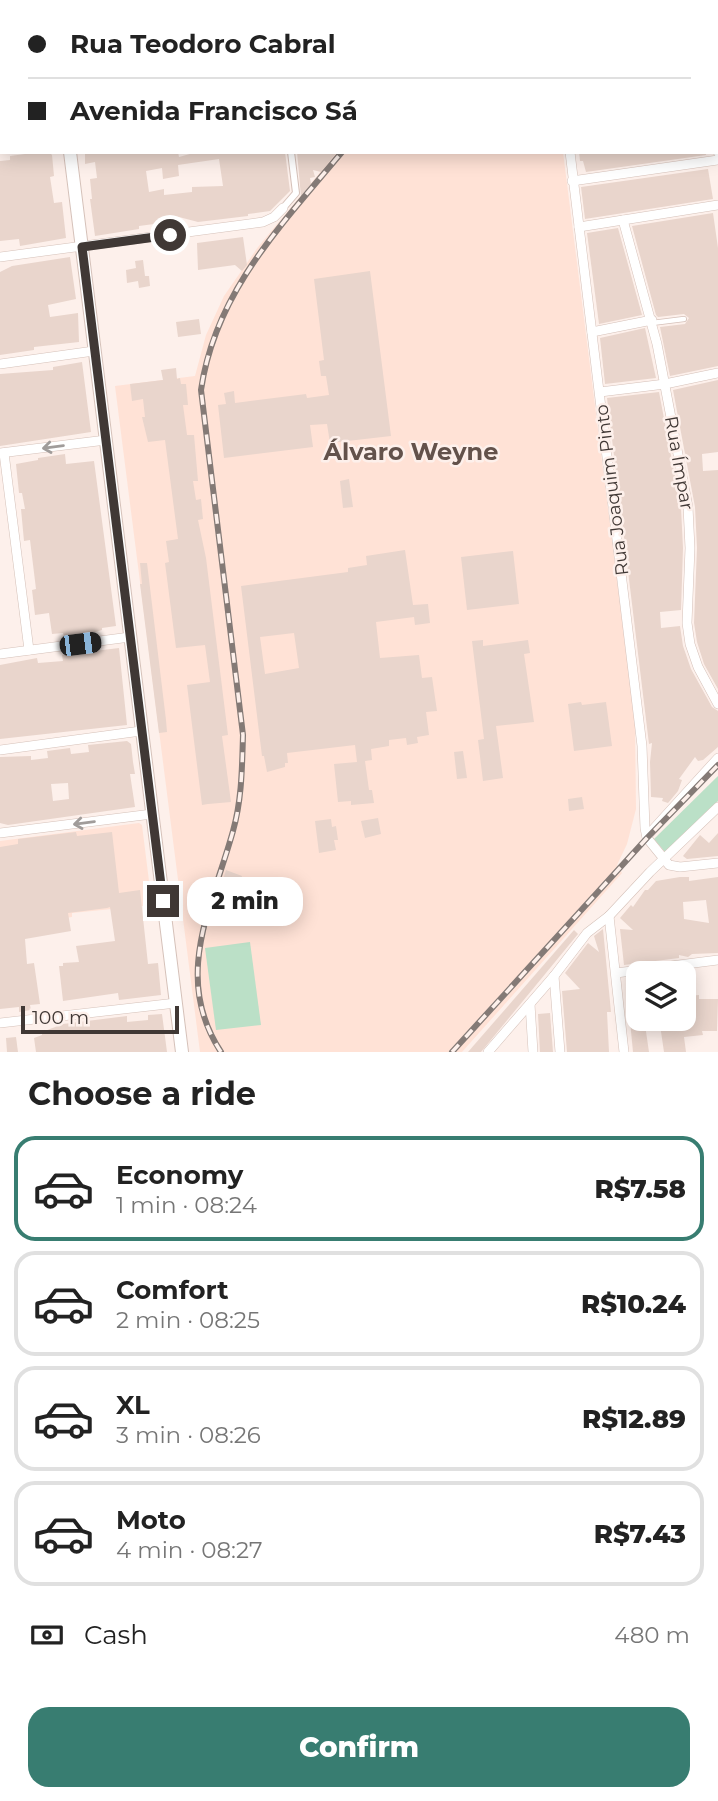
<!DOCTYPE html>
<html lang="en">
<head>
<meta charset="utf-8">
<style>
	:root { --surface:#fff; --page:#f6f6f6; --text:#222; --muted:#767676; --line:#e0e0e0; --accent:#387d71 }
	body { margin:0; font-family:Montserrat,sans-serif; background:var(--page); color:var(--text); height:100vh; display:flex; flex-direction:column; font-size:26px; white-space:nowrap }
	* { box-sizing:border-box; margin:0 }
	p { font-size:23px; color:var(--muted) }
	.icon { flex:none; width:38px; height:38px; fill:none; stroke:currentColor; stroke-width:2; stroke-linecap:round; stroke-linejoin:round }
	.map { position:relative; height:1052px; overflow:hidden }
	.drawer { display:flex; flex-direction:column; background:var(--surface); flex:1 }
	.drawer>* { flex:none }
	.hud { position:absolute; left:0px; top:0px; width:719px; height:154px; box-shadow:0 4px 18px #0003; display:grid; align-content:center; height:154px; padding:0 28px; background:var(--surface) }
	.tools { position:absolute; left:626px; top:961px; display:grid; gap:14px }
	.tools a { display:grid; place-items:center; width:70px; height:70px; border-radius:14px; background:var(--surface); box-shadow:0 4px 18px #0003; font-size:35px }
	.scale { position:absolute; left:21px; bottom:18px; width:158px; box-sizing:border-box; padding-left:7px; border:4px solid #403835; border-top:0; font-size:19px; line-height:24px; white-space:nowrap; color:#403835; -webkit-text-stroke:5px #fdf0eb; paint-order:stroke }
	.end { position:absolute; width:32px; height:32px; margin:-16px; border:9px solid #403835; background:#fff; box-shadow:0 0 0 4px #fff }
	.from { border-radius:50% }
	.bubble { position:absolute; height:49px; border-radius:21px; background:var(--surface); box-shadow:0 4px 18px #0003; font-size:23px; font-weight:800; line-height:49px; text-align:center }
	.car { position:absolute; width:21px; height:42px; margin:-21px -10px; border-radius:9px; box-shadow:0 0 5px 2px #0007; background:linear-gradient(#222 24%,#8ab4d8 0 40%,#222 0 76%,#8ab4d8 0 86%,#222 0) }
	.hud b { display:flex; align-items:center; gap:24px; height:66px; font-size:26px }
	.hud b+b { border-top:2px solid var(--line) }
	.hud i { width:18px; height:18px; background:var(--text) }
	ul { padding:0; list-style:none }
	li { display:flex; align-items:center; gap:21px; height:105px; margin:0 14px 10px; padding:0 14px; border:4px solid var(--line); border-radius:21px }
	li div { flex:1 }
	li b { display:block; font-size:26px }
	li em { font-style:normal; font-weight:800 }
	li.current { border-color:var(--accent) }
	li>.icon { width:63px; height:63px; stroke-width:1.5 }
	h2 { padding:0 28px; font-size:32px; line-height:84px }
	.pay { display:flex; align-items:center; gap:18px; height:77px; padding:0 28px; font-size:26px }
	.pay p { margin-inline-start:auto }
	.cta { display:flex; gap:14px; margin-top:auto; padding:14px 28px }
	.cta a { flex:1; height:80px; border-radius:21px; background:var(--accent); color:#fff; font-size:28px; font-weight:800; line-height:80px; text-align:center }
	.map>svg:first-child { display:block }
	.built { fill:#ffe2d6 }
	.green { fill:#bbe0c7 }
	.building { fill:#e9d5cc; fill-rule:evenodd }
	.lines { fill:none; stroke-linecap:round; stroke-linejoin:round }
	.service-casing { stroke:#d5c1b9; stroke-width:6 }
	.pedestrian-casing { stroke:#d5c1b9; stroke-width:8 }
	.minor-casing { stroke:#d5c1b9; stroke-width:10 }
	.secondary-casing { stroke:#d5c1b9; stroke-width:14 }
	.primary-casing { stroke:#d5c1b9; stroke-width:16 }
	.service { stroke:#fff; stroke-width:4.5 }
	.pedestrian { stroke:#fff; stroke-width:6 }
	.minor { stroke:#fff; stroke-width:9 }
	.secondary { stroke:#fff; stroke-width:12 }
	.primary { stroke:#fff; stroke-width:14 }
	.rail-casing { stroke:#847a76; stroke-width:6 }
	.rail { stroke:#fdf0eb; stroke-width:3.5; stroke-dasharray:10; stroke-linecap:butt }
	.oneway { stroke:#a09c9a }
	.route { stroke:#403835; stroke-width:9 }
	.labels { text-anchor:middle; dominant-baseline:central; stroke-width:5; stroke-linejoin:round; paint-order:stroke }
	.street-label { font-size:18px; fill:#403835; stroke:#fdf0eb }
	.district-label { font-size:24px; font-weight:bold; fill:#63524b; stroke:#fdf0eb }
</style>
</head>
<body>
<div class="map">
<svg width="718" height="1052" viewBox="0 0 718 1052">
	<rect width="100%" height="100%" fill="#fdf0eb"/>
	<g class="built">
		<path d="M337,152H563L635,723L636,809L627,844L617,865L622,873L462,1052H200L115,386L195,376L206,335L224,296L258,247Z"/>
		<path d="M139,823L142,825L152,905L72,913V917L0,928V841Z"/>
	</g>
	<g class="green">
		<path d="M718,776V801L665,852L654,839Z"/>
		<path d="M250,942L261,1025L216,1030L205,948Z"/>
	</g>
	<g class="building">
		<path d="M40,152H49L52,155L54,176L50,177L54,203L62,202L66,238L20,246L19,239L0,241V161L10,160V156Z"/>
		<path d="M85,152H178L179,157L197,152H285L290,191L270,211L248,214V216L198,222L179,217L169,218V222L139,226V229L95,236L90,199H92L90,179L97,178L95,162L85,164ZM219,159L223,186L192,187V192L164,195V189L149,192L146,171L162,168L163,179L179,176L178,165Z"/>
		<path d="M297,152H337L321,172L313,170L315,177L310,178L311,184L301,197Z"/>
		<path d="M579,152H706V155L586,172L583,161H580Z"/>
		<path d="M708,169L713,199L585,219L581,187Z"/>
		<path d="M713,213L718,248V366L670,376L660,327L685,324L689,318L684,314L658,317L656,315L632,226Z"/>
		<path d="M618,228L642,315L599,324L587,233Z"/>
		<path d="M243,237L247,265L242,271L235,265L198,270L197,243Z"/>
		<path d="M70,257L76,299L48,305L50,317L78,313L79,342L34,347V350L0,355V272L12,266Z"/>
		<path d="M143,260L145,276H149L150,286L139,288L138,281L127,283L126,270L136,268L135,261Z"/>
		<path d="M370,271L391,436L330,443L327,424L310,425L313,447L224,458L218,405L226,404L224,393L234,391L235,403L306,394L307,398L329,395L326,376H321L319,361L324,360L314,279Z"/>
		<path d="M199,319L201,334L178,337L176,322Z"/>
		<path d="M645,328L656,378L605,384L600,338Z"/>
		<path d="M82,362L91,432L0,446V374L53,370V367Z"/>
		<path d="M176,368L177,379L180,378L181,384H186L188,405H183L187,435H194L198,481H193L196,500L201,499L203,519L198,520L206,558L228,735L222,736L231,802L208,804L202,805L187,685L210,682L205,645L176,648L165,563L169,562L166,541L178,539L165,440L148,442L142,417H145L143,399L132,401L130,384L163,380L161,370Z"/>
		<path d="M718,380V452L702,454L703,471L718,470V689L704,664L697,642L694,623L697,548L695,507L673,390Z"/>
		<path d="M659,392L681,508L683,548L681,610L660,612L661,628L680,626L683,646L691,669L712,707L718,711V747L703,760L698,761L695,757L679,779L682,780L678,791L668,803L662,801L663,798L651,797L650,762L652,743L649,744L607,398Z"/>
		<path d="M65,454L66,464L94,461L116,626L102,628V630L95,632L64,636L63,633L52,634L49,613L35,615L32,590L36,589L30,540L24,541L21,509H25L22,493H19L16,464L38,460V458Z"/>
		<path d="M349,479L353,507L343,508L340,481Z"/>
		<path d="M405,550L413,605L428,604L430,623L415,625L414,617L376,622L380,658L419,655L422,678L432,677L437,711L426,712L429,735L417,737L418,743L407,745L406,738L389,740V746L371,749L372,760L365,761L369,790H372L374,803L351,805V801L338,802L334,764L357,762L355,745L287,753L288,763H285V767L267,772L264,756H262L241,586L348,572V568L367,565L366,556ZM294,633L299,668L265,674L260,637Z"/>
		<path d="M513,551L519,604L467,610L461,557Z"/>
		<path d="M140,563H147L166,720L167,732L159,733L140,584H142Z"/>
		<path d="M483,640V646L528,640L530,653L524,654L534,722L496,726L503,778L483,781L478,740L484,739L472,641Z"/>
		<path d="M119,648L127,725L0,739V665L37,658L38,663L63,661L62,655Z"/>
		<path d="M581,702L582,705L606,702L612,746L574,751L568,704Z"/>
		<path d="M127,741L131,744L133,762L135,774H130L135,807L8,825L0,823V757L31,756V760L48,758L47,751L70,748L71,754L89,752L88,745ZM68,783L69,799L53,801L51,784Z"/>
		<path d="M463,751L467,778L457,779L454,752Z"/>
		<path d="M582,797L584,809L569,811L568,799Z"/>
		<path d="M378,818L381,834L365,838L361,821Z"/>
		<path d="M331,819L332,827L336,826L338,840H334L336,850L319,853L315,821Z"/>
		<path d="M76,832L77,836L112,832L119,893L140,890L148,964L158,963L161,995L119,1000L118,993L63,1001L59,966H63V963L79,962L76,946L115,941L110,907L107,908L68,913L71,931L25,939L27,964L34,963L40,1004L30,1005L31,1010L19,1012V1007L0,1009V847L18,844V839Z"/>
		<path d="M718,833V856L687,859L683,856L700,835L709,843Z"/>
		<path d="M226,870L242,876L232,907L246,913L239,926L220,916L226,904L217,898Z"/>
		<path d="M680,877H689V881L718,877V953L692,954L688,957L679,955V958L624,965L620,929L633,930L620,918L631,905L633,907L645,890H648L656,881ZM706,900L709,923L684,919L683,902Z"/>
		<path d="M603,929L611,1012H607L609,1052H567L562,991L580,989L565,973L588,943L599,952L594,936Z"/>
		<path d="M574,930L578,934L481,1052H468Z"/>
		<path d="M639,977V1018H644L649,1052H633L626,979Z"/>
		<path d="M699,995V999H718L717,1031H702L703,1035L684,1037L686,1052H664L659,1018H684V999H687L686,996Z"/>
		<path d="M550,1013L553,1052H540L538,1014Z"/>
		<path d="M162,1014L167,1052H36L34,1038L42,1035V1032L63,1024L127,1016V1022L148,1020V1015Z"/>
		<path d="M16,1037L18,1052H7L6,1038Z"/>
	</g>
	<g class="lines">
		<defs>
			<path id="service" d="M652,323L684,319"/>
			<path id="pedestrian" d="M283,208L296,193L291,152"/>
			<g id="minor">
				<path d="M552,0V2"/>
				<path d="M697,0V2"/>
				<path d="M272,2L275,0"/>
				<path d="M0,149L2,148"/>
				<path d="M718,149V152"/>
				<path d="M570,152L642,746L645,828L647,838L669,865L680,867L718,863"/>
				<path d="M572,181L718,160"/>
				<path d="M623,220L657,344L688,507L690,548L687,623L690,644L698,667L718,704"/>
				<path d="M579,227L718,205"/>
				<path d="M0,257L263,222L274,217L283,208"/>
				<path d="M592,332L652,320"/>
				<path d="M0,364L94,351"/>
				<path d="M600,392L665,384L718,373"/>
				<path d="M0,453L106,440"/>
				<path d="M4,453L29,650"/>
				<path d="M0,654L130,637"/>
				<path d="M0,750L141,731"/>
				<path d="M0,833L152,814"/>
				<path d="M647,836L718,758"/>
				<path d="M609,916L624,1052"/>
				<path d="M616,973L718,960"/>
				<path d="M554,976L560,1052"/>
				<path d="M530,1004L533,1052"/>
				<path d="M0,1023L176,1003"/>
				<path d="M488,1052L554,976L587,933L609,916L650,872L718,807"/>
			</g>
			<g id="secondary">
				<path d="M51,0V2"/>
				<path d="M70,152L182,1052"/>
			</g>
			<g id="primary">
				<path d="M316,2L328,0"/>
				<path d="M385,2L398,0"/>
				<path d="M0,44H2"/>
			</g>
		</defs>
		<use href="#service" class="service-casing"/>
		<use href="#pedestrian" class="pedestrian-casing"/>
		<use href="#minor" class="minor-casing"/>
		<use href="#secondary" class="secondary-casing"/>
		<use href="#primary" class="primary-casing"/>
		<use href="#service" class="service"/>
		<use href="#pedestrian" class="pedestrian"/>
		<use href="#minor" class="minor"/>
		<use href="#secondary" class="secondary"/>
		<use href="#primary" class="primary"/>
		<defs>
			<g id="rail">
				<path d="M469,2L470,0"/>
				<path d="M221,1052C172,977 212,907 233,831C242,799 242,767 243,735L201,390C215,293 281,225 342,152"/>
				<path d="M452,1052L647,838L718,765"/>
			</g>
		</defs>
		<use href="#rail" class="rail-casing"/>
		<use href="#rail" class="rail"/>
	</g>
	<defs><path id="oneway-shaft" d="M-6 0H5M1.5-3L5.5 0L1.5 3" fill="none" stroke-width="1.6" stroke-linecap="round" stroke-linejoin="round" transform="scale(1.75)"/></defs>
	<g class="oneway">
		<use href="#oneway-shaft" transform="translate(53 447) rotate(173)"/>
		<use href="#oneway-shaft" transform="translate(84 823) rotate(173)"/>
	</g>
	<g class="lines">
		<path class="route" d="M163,901L82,247L170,235"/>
	</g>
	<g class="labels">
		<g class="street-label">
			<text transform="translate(679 463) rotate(80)">Rua Ímpar</text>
			<text transform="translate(612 490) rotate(-97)">Rua Joaquim Pinto</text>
		</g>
		<g class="district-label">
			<text x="411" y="451">Álvaro Weyne</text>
		</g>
	</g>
</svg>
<div class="tools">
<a><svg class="icon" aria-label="layers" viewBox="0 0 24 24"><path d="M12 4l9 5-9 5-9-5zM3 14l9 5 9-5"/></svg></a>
</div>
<div class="scale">100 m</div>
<i class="end from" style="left:170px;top:235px"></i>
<i class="end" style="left:163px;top:901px"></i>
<div class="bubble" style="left:187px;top:877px;width:116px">2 min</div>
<i class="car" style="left:80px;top:644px;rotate:83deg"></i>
<div class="hud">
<b><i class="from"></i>Rua Teodoro Cabral</b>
<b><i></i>Avenida Francisco Sá</b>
</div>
</div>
<section class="drawer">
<h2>Choose a ride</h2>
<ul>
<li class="current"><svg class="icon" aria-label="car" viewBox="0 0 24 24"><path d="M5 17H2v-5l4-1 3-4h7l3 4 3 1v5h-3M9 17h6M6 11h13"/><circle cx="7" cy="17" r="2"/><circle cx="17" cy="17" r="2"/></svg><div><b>Economy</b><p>1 min · 08:24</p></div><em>R$7.58</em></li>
<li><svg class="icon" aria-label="car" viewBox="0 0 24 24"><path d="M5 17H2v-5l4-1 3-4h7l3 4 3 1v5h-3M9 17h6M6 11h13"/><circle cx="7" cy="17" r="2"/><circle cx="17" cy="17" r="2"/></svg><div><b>Comfort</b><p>2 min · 08:25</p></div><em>R$10.24</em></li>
<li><svg class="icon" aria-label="car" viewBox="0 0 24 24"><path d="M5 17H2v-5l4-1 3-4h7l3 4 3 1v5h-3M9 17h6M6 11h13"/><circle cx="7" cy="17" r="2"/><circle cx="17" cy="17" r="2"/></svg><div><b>XL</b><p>3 min · 08:26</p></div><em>R$12.89</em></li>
<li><svg class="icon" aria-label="car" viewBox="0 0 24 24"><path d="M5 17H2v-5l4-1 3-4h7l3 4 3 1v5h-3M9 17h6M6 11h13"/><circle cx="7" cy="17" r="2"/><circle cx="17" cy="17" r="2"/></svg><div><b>Moto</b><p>4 min · 08:27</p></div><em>R$7.43</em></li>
</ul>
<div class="pay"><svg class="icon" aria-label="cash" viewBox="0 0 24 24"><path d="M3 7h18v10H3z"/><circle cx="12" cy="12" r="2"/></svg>Cash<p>480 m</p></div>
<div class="cta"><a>Confirm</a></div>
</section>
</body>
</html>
